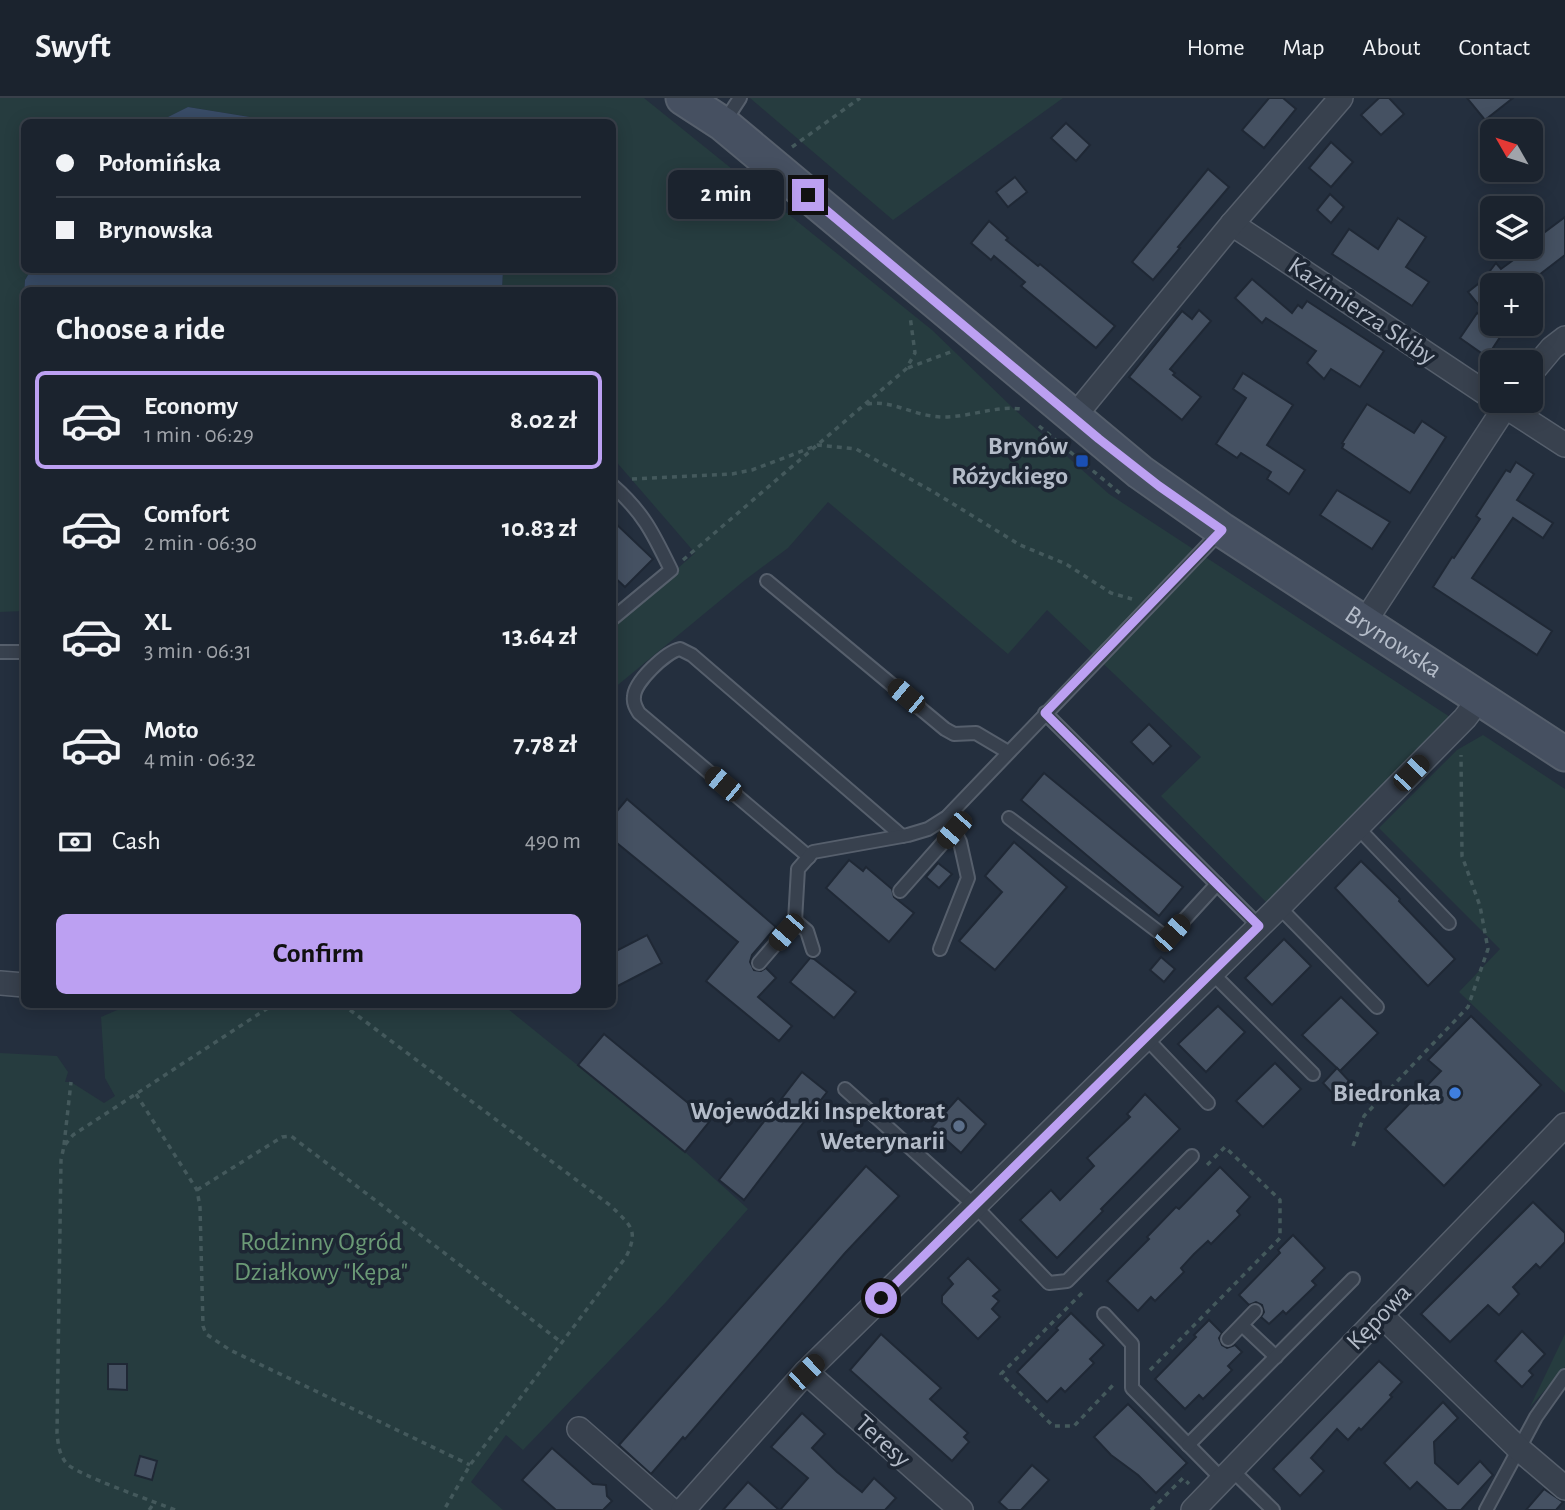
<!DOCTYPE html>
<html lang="en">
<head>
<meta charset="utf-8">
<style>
	:root { --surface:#1b232e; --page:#282f3a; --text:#f1f3f6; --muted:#a0a4aa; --line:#39404a; --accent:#bca0f2 }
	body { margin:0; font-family:"Alegreya Sans",sans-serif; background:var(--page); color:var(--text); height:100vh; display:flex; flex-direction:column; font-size:26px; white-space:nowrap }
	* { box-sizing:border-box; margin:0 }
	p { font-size:23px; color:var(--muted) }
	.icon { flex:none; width:38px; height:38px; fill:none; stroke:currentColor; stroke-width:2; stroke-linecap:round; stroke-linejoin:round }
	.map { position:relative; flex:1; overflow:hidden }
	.panel { position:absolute; left:21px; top:189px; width:595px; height:721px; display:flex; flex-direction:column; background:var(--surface); border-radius:10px; box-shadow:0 4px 18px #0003,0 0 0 2px var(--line) }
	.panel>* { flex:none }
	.banner { position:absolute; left:21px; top:21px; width:595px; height:154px; border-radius:10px; box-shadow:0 4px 18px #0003,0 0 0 2px var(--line); display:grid; align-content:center; height:154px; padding:0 35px; background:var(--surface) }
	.needle { width:46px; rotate:309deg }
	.fabs { position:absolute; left:1480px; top:21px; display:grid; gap:14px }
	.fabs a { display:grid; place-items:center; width:63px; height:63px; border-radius:10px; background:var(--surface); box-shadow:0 4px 18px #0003,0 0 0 2px var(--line); font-size:35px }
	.end { position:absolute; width:32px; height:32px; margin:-16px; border:9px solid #bca0f2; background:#111; box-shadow:0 0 0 4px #111 }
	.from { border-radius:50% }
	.bubble { position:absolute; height:49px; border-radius:10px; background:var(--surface); box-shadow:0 4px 18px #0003,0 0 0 2px var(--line); font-size:23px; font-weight:700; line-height:49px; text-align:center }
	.car { position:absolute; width:21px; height:42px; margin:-21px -10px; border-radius:9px; box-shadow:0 0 5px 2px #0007; background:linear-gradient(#222 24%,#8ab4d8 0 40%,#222 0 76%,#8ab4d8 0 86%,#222 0) }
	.banner b { display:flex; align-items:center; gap:24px; height:66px; font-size:26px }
	.banner b+b { border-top:2px solid var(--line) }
	.banner i { width:18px; height:18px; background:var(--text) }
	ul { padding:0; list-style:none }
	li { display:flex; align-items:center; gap:21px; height:98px; margin:0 14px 10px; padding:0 21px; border:4px solid transparent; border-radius:10px }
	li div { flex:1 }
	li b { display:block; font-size:26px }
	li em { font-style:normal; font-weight:700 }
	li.on { border-color:var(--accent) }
	li>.icon { width:63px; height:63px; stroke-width:1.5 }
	h2 { padding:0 35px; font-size:32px; line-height:84px }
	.pay { display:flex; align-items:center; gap:18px; height:77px; padding:0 35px; font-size:26px }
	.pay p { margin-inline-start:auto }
	.button { display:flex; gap:14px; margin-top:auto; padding:14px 35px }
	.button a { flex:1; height:80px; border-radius:10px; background:var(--accent); color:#111; font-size:28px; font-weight:700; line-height:80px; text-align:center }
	header { display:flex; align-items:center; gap:42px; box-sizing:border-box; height:98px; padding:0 35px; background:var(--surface); border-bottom:2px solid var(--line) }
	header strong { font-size:33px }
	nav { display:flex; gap:38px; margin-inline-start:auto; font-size:24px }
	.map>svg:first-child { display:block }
	.green { fill:#263c3f }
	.water { fill:#394c67 }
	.building { fill:#455162; stroke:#1f2835; stroke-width:2 }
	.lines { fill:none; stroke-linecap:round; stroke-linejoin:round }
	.lane-casing { stroke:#565f6c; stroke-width:16 }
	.street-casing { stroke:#565f6c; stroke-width:26 }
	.secondary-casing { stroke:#565f6c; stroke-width:37 }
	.path { stroke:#44595c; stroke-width:3.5; stroke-dasharray:5 5; stroke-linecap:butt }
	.lane { stroke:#38414e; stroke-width:12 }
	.street { stroke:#38414e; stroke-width:23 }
	.secondary { stroke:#465061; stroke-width:33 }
	.route { stroke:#bca0f2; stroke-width:9 }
	.transit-dot { fill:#1a4fb4; stroke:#1d2633; stroke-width:2.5 }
	.shop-dot { fill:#3f7fe0; stroke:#1d2633; stroke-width:2.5 }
	.service-dot { fill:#5c6f8a; stroke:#1d2633; stroke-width:2.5 }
	.labels { text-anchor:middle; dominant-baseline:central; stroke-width:7; stroke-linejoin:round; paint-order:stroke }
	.street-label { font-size:26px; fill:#b4bcc9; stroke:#1d2633 }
	.poi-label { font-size:26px; font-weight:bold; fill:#b4bcc9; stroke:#1d2633; text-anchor:end }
	.park-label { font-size:26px; fill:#6b9a76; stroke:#1d2633 }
</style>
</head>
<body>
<header>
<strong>Swyft</strong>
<nav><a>Home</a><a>Map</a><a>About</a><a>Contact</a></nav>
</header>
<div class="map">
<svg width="1565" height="1412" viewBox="0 0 1565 1412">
	<rect width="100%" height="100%" fill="#242f3e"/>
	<g class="green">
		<path d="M0,0H644L932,232L1013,310L1109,396L1450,619L1439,635L1270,808L1161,698L1201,659L1047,512L1008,556L828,404L788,450L745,482L613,591V528L695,455L613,360L612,192H502L503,172H612V24H280L188,9L158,24H24V172H31L25,182L19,272L24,285V513L0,514Z"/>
		<path d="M750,0H1063L893,122Z"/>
		<path d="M1483,637L1565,691V995L1459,894L1500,851L1379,730L1457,652Z"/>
		<path d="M129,907H503L685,1054L748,1111L666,1204L523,1352L506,1337L471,1384L503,1412H0V955L57,958L68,974L65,984H71L104,1005L115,998L105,980L101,919Z"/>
		<path d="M1565,1236V1269L1530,1309Z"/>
	</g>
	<g class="water">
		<path d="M188,9L280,24H158Z"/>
		<path d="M31,172H503L502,192H24V285L19,272L25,182Z"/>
	</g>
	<g class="building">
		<path d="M1269,0H1283L1296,11L1264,50L1242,32Z"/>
		<path d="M1379,0H1389L1404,16L1381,37L1361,17Z"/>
		<path d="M1467,0H1513L1485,22Z"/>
		<path d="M1066,25L1090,47L1076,63L1051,40Z"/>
		<path d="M1331,44L1353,64L1331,89L1309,70Z"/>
		<path d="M1208,71L1229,89L1178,149L1180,150L1153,182L1132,164Z"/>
		<path d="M1015,79L1027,94L1008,109L996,94Z"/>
		<path d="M1330,96L1344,109L1331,125L1317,112Z"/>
		<path d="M1565,119V157L1526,187H1493V201L1481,210L1468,194L1483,182L1496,165L1501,171L1531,149L1541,137Z"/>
		<path d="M1398,120L1426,139L1406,169L1429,184L1412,208L1332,156L1349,131L1378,151Z"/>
		<path d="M989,123L1008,140L1006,142L1038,168L1040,166L1115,228L1096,250L1021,188L1025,184L994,158L991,162L971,145Z"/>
		<path d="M1252,181L1292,215L1298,207L1302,210L1307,203L1384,253L1360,289L1331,271L1324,281L1307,265L1316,253L1266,220L1262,225L1235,200Z"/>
		<path d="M1199,212L1211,223L1170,271L1175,275L1173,277L1201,299L1182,322L1129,279L1182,213L1192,221Z"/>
		<path d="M1477,215L1504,233L1487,259L1460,240Z"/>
		<path d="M1243,275L1293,307L1267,347L1305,372L1289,396L1267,381L1271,374L1241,355L1237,360L1216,346L1246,300L1233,291Z"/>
		<path d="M1367,306L1414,335L1422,323L1446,339L1410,395L1342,350L1344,346L1342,345Z"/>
		<path d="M1516,364L1534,376L1517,402L1553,425L1543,440L1513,420L1472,480L1552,533L1537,557L1433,489L1452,459L1454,460L1480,421L1476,418L1506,372L1510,374Z"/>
		<path d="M1337,392L1390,424L1372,451L1320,417Z"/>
		<path d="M612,422L653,461L625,489L612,477Z"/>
		<path d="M1149,626L1171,648L1153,666L1131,644Z"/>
		<path d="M1044,675L1183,789L1159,818L1021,702Z"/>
		<path d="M627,701L776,829L752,857L750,864L754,872L761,873L766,870L776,880L758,899L792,928L779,943L706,883L738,844L612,741V719Z"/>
		<path d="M1014,744L1067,789L995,872L959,843L1002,794L985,778Z"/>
		<path d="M849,762L863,773L866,769L892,791L894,799L914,815L889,844L826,790Z"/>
		<path d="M1361,763L1400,801L1399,803L1455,861L1428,888L1335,790Z"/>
		<path d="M938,765L952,776L939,790L926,779Z"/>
		<path d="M647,837L662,865L612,891V855Z"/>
		<path d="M1284,841L1311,868L1272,907L1245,880Z"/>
		<path d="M1161,859L1175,871L1164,884L1150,872Z"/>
		<path d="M810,860L814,861L856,894L834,920L790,884Z"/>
		<path d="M1341,899L1378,935L1340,973L1302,937Z"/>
		<path d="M1218,908L1245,934L1206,974L1178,946Z"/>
		<path d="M1471,918L1541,987L1444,1088L1385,1031L1441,973L1428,962Z"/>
		<path d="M604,936L710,1023L685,1054L578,967Z"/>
		<path d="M1275,965L1301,991L1263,1029L1236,1003Z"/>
		<path d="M1337,970L1351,985L1337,1000L1323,985Z"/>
		<path d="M802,974L827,994L744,1102L719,1082Z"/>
		<path d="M1145,996L1180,1031L1101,1111L1103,1113L1057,1160L1020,1122L1051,1092L1060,1102L1094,1068L1087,1060L1130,1019L1127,1016Z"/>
		<path d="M958,1000L986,1026L961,1055L932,1029Z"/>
		<path d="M866,1068L899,1098L845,1155L685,1341L683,1339L651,1376L619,1347Z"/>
		<path d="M1220,1069L1250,1099L1237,1113L1240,1117L1211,1146L1208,1143L1194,1156L1181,1170L1184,1174L1155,1203L1151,1199L1138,1213L1107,1183L1149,1141L1147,1139L1176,1109L1179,1111Z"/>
		<path d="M1533,1104L1565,1135V1144L1540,1170L1536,1166L1513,1189L1519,1196L1499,1217L1488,1207L1450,1244L1421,1216Z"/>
		<path d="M1293,1137L1325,1170L1312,1183L1316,1187L1286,1216L1283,1213L1269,1226L1261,1219L1264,1214L1262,1207L1256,1204L1249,1207L1239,1197L1280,1155L1278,1152Z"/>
		<path d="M968,1160L1000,1192L993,1198L999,1203L992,1211L1000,1219L978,1241L942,1205V1198L953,1186L948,1180Z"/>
		<path d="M1071,1215L1104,1247L1090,1261L1094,1265L1065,1294L1061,1290L1047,1304L1017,1274L1058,1232L1056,1230Z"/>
		<path d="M1209,1222L1222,1235L1219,1240L1222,1247L1227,1250L1235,1247L1242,1254L1228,1268L1232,1272L1203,1301L1199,1297L1185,1311L1155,1281L1196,1239L1194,1237Z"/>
		<path d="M1522,1233L1545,1256L1529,1273L1533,1277L1522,1289L1495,1263Z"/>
		<path d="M881,1236L941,1290L930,1301L968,1335L964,1339L969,1344L952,1363L850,1272Z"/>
		<path d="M1379,1263L1402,1284L1390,1297L1392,1299L1361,1332L1359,1330L1348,1342L1337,1331L1311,1360L1324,1373L1300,1398L1273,1371Z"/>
		<path d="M108,1266H127V1292L108,1291Z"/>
		<path d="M1443,1304L1458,1320L1434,1344L1435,1365L1458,1386L1480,1363L1493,1377L1461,1412H1447L1417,1384L1410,1391L1384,1365Z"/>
		<path d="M1128,1306L1187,1365L1156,1395L1138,1377L1111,1357L1094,1339Z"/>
		<path d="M802,1315L825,1336L812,1350L837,1374L862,1394L874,1380L896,1400L885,1412H780L808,1380L771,1349Z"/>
		<path d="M552,1350L593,1386L606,1387L607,1398L612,1403L603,1412H556L522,1382Z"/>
		<path d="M140,1358L157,1363L152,1382L135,1377Z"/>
		<path d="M1032,1367L1049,1382L1021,1412H1008L999,1404Z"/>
		<path d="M748,1384L779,1412H723Z"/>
		<path d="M1544,1391L1563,1404L1556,1412H1526Z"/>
	</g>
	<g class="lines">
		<defs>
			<g id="lane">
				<path d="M723,26L740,0"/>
				<path d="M612,387C643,414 653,435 671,472L612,521"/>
				<path d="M767,483L945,631L954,636L976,635L1008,654"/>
				<path d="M0,554H24"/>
				<path d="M1045,615L1259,828"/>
				<path d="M1009,720L1164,838L1172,835L1217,786"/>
				<path d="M1358,730L1449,825"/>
				<path d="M809,759L639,615C636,610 633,605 634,599C634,584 666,554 680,551L692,557L902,738"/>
				<path d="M900,793L954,732"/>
				<path d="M1279,809L1377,909"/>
				<path d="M795,823L798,771L813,754L908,737L928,731L947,719L1222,432"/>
				<path d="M795,823L807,833L813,852"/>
				<path d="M940,851L968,780L960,744L947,719"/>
				<path d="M759,865L795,823"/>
				<path d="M1212,875L1313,976"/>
				<path d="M1146,940L1208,1005"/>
				<path d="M845,991L975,1108L1049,1185L1067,1183L1192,1058"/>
				<path d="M1104,1216L1132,1246V1290L1223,1382"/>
				<path d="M1242,1227L1276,1259"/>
				<path d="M1228,1241L1255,1213"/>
				<path d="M1188,1347L1353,1181"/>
				<path d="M1232,1372L1273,1412"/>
				<path d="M1486,1412L1536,1319L1565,1278"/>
			</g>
			<g id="street">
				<path d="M1232,126L1493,300"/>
				<path d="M1531,275L1552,250L1565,240"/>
				<path d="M1497,303L1565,347"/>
				<path d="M1073,320L1232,126L1341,0"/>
				<path d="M1364,525L1509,303"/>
				<path d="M0,885L24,887"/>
				<path d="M1381,1217L1519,1351L1565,1390"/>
				<path d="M806,1274L961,1412"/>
				<path d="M579,1331L671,1412"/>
				<path d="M683,1412L806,1274L1279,809L1465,620L1480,600"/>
				<path d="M1193,1412L1565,1027"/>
			</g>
			<g id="secondary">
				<path id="s1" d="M683,0L723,26L1140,374L1222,432L1565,656"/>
			</g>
		</defs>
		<use href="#lane" class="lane-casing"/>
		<use href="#street" class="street-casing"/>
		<use href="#secondary" class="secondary-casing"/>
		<g class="path">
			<path d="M792,49L860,0"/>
			<path d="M908,270L953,253"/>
			<path d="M867,306C890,302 909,315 932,318C962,323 991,307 1021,311"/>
			<path d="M1039,328L1122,397"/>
			<path d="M632,381L732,376L752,372L818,347L856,351L932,393L1020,447L1066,466L1111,495L1132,501"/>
			<path d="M683,462L906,271L915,255L910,218"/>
			<path d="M342,906L611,1108C631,1128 639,1132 626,1159L470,1367L444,1412"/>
			<path d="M136,996L197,1092L200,1109L203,1228L206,1236L230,1252L470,1367"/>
			<path d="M64,1047L71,984"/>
			<path d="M1353,1048L1364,1018L1468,909L1488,851L1480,808L1462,758L1461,657"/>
			<path d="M197,1092L282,1039L291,1038L561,1244"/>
			<path d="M1082,1195L1001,1276L1053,1328H1074L1116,1284"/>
			<path d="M1150,1272L1280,1140V1102L1225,1049L1207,1067"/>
			<path d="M149,1412L155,1404"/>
			<path d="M175,1412C155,1404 78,1377 67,1366C59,1357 58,1345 57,1335L61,1062L64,1048L73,1037L274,906"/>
			<path d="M1151,1412L1183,1380L1189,1386"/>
		</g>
		<use href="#lane" class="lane"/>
		<use href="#street" class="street"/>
		<use href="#secondary" class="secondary"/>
	</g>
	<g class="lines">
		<path class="route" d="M808,97L1099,341L1159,388L1222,432L1045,615L1259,828L881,1200"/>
	</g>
	<rect class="transit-dot" x="1075" y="356" width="14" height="14" rx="3.5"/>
	<circle class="shop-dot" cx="1455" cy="995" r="7"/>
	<circle class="service-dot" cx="959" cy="1028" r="7"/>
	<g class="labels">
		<g class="street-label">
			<text transform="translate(1362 213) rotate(34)">Kazimierza Skiby</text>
			<text stroke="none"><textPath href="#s1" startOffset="896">Brynowska</textPath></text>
			<text transform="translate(1379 1219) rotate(-46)">Kępowa</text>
			<text transform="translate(883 1343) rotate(42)">Teresy</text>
		</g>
		<g class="poi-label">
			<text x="1068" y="348">Brynów<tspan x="1068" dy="30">Różyckiego</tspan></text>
			<text x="1441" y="995">Biedronka</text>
			<text x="945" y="1013">Wojewódzki Inspektorat<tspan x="945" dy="30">Weterynarii</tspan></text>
		</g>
		<g class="park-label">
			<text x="321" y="1144">Rodzinny Ogród<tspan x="321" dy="30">Działkowy "Kępa"</tspan></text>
		</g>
	</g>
</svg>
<div class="fabs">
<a><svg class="needle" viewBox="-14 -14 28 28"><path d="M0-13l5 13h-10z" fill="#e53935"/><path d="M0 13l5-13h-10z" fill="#a0a4aa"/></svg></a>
<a><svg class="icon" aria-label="layers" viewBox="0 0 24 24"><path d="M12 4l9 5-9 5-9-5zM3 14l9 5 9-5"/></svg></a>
<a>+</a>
<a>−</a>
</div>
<i class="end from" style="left:881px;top:1200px"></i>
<i class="end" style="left:808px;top:97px"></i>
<div class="bubble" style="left:668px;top:72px;width:116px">2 min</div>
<i class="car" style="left:906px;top:598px;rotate:310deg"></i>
<i class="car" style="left:1411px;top:675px;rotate:44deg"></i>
<i class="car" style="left:723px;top:686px;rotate:310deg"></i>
<i class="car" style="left:954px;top:732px;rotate:221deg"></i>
<i class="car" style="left:786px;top:834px;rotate:221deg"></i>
<i class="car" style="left:1172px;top:835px;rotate:42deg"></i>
<i class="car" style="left:806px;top:1274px;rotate:46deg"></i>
<div class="banner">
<b><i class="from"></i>Połomińska</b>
<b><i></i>Brynowska</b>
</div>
<section class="panel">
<h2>Choose a ride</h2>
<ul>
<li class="on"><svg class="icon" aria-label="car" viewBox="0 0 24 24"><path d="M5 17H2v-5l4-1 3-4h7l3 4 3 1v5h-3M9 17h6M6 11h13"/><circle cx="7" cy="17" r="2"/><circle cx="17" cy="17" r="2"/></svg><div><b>Economy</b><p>1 min · 06:29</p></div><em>8.02 zł</em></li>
<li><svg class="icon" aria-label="car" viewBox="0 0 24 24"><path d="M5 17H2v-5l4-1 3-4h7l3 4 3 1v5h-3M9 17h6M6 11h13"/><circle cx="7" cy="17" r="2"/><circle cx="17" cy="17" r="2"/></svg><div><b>Comfort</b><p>2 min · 06:30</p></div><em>10.83 zł</em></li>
<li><svg class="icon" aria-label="car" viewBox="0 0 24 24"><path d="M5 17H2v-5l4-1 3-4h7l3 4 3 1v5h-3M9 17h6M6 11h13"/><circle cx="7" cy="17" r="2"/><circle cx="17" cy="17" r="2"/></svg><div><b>XL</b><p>3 min · 06:31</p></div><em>13.64 zł</em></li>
<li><svg class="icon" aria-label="car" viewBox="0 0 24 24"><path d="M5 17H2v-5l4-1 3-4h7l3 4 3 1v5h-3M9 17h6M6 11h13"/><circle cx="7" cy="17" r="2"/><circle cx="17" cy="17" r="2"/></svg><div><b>Moto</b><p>4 min · 06:32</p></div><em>7.78 zł</em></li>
</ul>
<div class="pay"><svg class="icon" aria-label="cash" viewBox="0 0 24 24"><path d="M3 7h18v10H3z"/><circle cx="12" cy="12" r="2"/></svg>Cash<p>490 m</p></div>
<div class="button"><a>Confirm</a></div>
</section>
</div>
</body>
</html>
